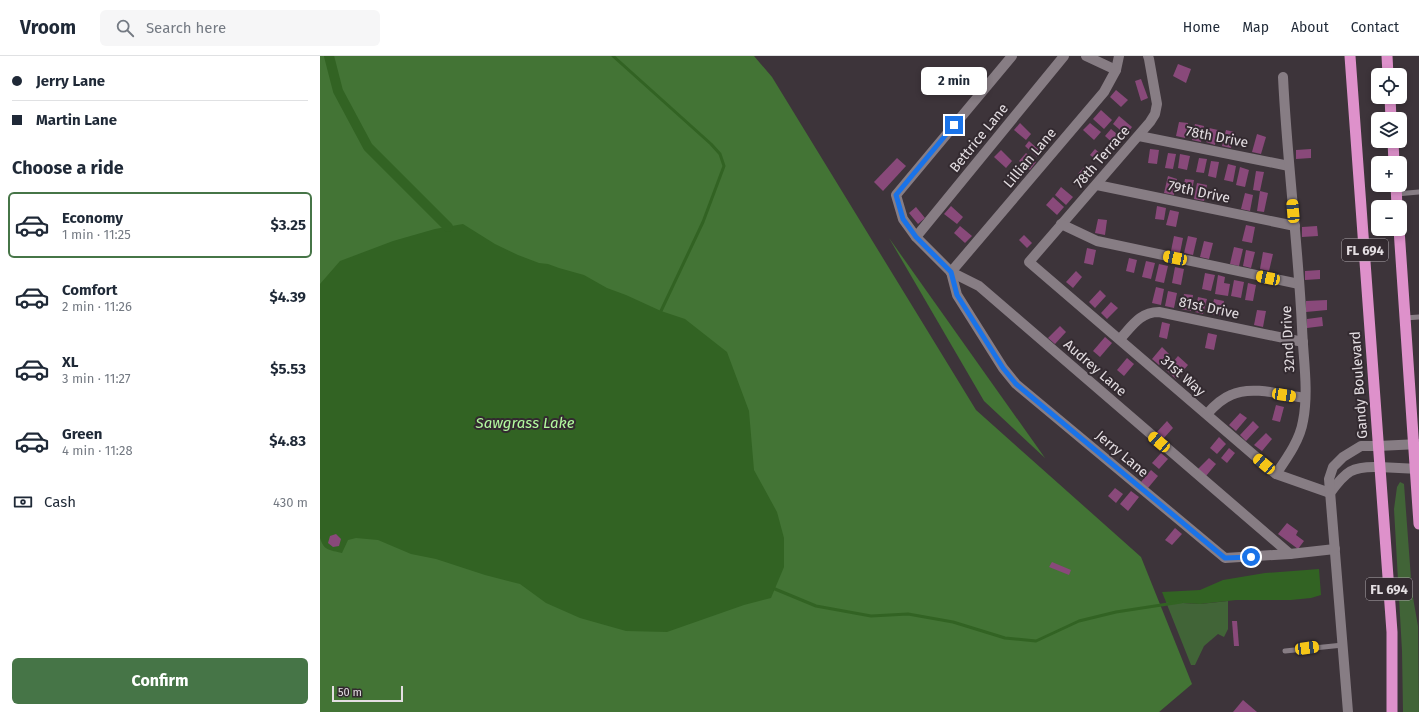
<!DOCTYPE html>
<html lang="en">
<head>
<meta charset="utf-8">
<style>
	:root { --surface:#fff; --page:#f6f6f7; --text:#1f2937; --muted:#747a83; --line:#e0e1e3; --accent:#467547 }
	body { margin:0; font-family:"Fira Sans",sans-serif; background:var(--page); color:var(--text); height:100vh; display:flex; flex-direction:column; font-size:15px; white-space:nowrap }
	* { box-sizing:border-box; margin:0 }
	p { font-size:13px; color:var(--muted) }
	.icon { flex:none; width:22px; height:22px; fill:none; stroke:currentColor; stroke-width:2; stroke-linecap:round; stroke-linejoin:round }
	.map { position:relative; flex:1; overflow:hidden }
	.details { display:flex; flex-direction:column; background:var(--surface); width:320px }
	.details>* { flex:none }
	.guide { display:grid; align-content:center; height:88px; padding:0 12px; background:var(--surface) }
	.tools { position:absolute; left:1051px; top:12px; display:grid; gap:8px }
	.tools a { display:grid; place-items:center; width:36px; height:36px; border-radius:6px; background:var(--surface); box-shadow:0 2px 6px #0003; font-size:20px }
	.scale { position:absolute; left:12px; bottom:10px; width:71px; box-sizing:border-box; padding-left:4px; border:2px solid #e4dee2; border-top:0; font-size:11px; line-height:14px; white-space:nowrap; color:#e4dee2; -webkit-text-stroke:3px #332a30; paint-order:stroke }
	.end { position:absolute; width:18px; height:18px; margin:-9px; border:5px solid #1a73e8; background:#fff; box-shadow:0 0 0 2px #fff }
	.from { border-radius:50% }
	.bubble { position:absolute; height:28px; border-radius:6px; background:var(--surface); box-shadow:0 2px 6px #0003; font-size:13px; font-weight:700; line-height:28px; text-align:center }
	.car { position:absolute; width:12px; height:24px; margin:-12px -6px; border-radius:5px; box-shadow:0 0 3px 1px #0007; background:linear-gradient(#f5c518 24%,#345 0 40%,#f5c518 0 76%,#345 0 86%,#f5c518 0) }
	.guide b { display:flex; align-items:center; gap:14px; height:38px; font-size:15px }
	.guide b+b { border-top:1px solid var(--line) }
	.guide i { width:10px; height:10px; background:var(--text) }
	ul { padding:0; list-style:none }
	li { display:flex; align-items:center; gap:12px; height:66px; margin:0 8px 6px; padding:0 4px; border:2px solid transparent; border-radius:6px }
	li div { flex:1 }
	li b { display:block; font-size:15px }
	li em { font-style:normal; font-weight:700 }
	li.on { border-color:var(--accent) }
	li>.icon { width:36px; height:36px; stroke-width:1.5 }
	h2 { padding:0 12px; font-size:18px; line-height:48px }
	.pay { display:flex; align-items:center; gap:10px; height:44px; padding:0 12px; font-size:15px }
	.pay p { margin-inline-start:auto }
	.action { display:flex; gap:8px; margin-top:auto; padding:8px 12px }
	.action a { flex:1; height:46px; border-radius:6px; background:var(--accent); color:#fff; font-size:16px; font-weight:700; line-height:46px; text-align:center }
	header { display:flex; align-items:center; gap:24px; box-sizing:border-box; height:56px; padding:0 20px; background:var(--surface); border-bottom:1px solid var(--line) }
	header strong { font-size:19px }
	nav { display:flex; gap:22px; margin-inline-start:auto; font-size:14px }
	.search { width:280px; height:36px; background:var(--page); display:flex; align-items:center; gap:10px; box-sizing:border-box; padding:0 14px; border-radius:6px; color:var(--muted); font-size:15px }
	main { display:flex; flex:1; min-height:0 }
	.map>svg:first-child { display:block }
	.green { fill:#416437 }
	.forest { fill:#437435 }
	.water { fill:#326323 }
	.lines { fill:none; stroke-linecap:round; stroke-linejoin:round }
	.stream { stroke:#326323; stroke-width:3 }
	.canal { stroke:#326323; stroke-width:10 }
	.building { fill:#89497a }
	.service { stroke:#877d84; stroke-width:5 }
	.minor { stroke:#877d84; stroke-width:10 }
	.tertiary { stroke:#877d84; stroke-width:10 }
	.trunk { stroke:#de91cb; stroke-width:11 }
	.route { stroke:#1a73e8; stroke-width:5 }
	.labels { text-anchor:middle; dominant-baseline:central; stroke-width:4; stroke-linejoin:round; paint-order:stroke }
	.shield { fill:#332a30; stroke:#afa8ad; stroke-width:1 }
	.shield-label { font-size:13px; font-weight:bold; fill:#e4dee2 }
	.street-label { font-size:14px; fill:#e4dee2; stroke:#332a30 }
	.water-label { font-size:15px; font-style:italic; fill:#b3fa9f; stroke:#332a30 }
</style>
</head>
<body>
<header>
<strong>Vroom</strong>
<div class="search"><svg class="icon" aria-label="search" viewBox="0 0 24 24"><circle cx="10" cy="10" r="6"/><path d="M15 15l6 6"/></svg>Search here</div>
<nav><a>Home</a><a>Map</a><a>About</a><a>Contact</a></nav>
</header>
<main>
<section class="details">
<div class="guide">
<b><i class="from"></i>Jerry Lane</b>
<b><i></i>Martin Lane</b>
</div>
<h2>Choose a ride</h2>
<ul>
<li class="on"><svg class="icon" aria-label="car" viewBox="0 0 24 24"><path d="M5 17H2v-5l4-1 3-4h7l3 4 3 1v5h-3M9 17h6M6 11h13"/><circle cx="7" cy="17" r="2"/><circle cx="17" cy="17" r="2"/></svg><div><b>Economy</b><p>1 min · 11:25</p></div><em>$3.25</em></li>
<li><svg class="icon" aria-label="car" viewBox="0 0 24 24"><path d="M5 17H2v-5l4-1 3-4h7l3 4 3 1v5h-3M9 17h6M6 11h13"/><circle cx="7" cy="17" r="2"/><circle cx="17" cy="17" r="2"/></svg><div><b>Comfort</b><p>2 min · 11:26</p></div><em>$4.39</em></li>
<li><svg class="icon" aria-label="car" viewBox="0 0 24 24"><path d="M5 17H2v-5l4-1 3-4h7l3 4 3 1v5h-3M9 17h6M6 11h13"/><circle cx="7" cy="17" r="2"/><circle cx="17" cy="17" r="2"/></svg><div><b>XL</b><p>3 min · 11:27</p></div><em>$5.53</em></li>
<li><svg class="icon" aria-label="car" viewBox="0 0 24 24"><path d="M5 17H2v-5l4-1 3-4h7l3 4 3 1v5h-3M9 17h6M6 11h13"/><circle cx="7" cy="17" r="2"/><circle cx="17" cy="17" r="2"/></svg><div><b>Green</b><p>4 min · 11:28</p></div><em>$4.83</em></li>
</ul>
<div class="pay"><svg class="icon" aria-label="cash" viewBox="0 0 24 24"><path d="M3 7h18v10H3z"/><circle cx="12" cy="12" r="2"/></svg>Cash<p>430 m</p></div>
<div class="action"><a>Confirm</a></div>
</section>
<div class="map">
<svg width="1099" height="656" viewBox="0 0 1099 656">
	<rect width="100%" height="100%" fill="#3d343a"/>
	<g class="green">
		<path d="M1080,426L1084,428L1092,536L1098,570L1099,656H1083L1082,595L1074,453L1077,431Z"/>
		<path d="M908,545V573L904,581L898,578L884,590L875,609H871L846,546L880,548Z"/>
	</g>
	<g class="forest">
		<path d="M0,0H434L452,21L656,354L821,501L872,628L839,656H0Z"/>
		<path d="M569,182L725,402L664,345Z"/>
	</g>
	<g class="water">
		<path d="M143,168L175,188L198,199L219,207L228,208L239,212L264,219L287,232L306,239L341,255L365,263L407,296L429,355L434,414L457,456L464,482V511L451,542L424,549L347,576L306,575L260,562L226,547L200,528L165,519L116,503L91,498L58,484L36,482L28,484L22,497C10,494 4,495 0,482V228L20,205L73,185L115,173Z"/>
		<path d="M999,513L1001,539L991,542L971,544H916L880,548L846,546L842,536L880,534L903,524L945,517Z"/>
	</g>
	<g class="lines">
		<g class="stream">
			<path d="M293,0L391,88L400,98L404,110L383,166L341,255"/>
			<path d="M455,533L496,550L551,560L588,558L633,566L685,582L716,585L759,565L796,556L861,546"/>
		</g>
		<path class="canal" d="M9,0L18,35L48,91L128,171"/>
	</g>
	<g class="building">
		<path d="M858,8L871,13L866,27L853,20Z"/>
		<path d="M821,23L828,42L821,45L815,25Z"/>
		<path d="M796,34L808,44L801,51L790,41Z"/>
		<path d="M781,54L792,64L784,73L773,63Z"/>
		<path d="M799,60L812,71L806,79L793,68Z"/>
		<path d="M859,66L868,67L865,82L856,80Z"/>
		<path d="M700,67L711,78L706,84L694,74Z"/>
		<path d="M770,67L781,76L774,84L763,74Z"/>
		<path d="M875,68L884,70L881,86L872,84Z"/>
		<path d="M889,72L898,74L895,89L886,86Z"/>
		<path d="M791,73L803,83L796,90L785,80Z"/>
		<path d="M906,74L914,76L911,92L902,90Z"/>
		<path d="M937,78L946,81L941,98L932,96Z"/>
		<path d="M709,85L721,96L717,101L705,90Z"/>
		<path d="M775,93L786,103L781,108L770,99Z"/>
		<path d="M830,93L839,94L837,108L828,107Z"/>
		<path d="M991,93V102L976,103V94Z"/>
		<path d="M681,94L692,105L686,112L674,101Z"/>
		<path d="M706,97L716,106L710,114L699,105Z"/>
		<path d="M848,97L856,98L853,113L845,112Z"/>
		<path d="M860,98L870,100L867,114L858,112Z"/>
		<path d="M577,102L586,110L563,135L554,126Z"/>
		<path d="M879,102L887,103L884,117L876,116Z"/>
		<path d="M891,105L899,106L896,122L888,120Z"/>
		<path d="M908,108L916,110L913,126L904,124Z"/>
		<path d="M765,110L774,118L767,126L758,118Z"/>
		<path d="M920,111L929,114L925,131L916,129Z"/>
		<path d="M936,115L944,116L940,135L948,137L944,156L937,155L940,135L933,134Z"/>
		<path d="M848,120L857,123L854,139L844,137Z"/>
		<path d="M865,123L874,124L871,139L862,137Z"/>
		<path d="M877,127L887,129L884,145L874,143Z"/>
		<path d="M741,131L753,141L746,149L735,139Z"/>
		<path d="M925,137L933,139L930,155L921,153Z"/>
		<path d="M733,141L744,151L737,159L726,149Z"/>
		<path d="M631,150L643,161L637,168L624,158Z"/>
		<path d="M837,150L846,152L844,164L835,163Z"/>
		<path d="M596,151L605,162L598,168L589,157Z"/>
		<path d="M850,154L859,156L856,171L846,169Z"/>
		<path d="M778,163L787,164L785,179L775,177Z"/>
		<path d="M926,169L935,171L932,187L922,185Z"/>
		<path d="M640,170L652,180L645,187L634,177Z"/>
		<path d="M997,170L998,180L982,181V171Z"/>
		<path d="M704,179L712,187L707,192L699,184Z"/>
		<path d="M854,180L863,182L860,197L851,195Z"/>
		<path d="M868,180L877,182L873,199L864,197Z"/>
		<path d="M884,185L893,187L889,203L880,201Z"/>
		<path d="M914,191L923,193L919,210L910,208Z"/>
		<path d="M767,192L776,194L773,209L764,207Z"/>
		<path d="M926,194L935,196L931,212L923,210Z"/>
		<path d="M943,196L953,198L949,215L940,213Z"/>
		<path d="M809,202L817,204L814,217L806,215Z"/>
		<path d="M826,205L835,207L831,223L822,221Z"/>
		<path d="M839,208L848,210L844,227L835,225Z"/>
		<path d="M855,211L864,213L861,229L852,227Z"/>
		<path d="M1000,214V223L985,224V215Z"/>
		<path d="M756,215L762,221L753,232L746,226Z"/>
		<path d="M885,217L895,219L891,235L882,233Z"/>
		<path d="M898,219L905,221L904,227L910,228L908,240L895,238Z"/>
		<path d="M914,224L924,226L921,242L911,240Z"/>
		<path d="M928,227L936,229L933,245L925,244Z"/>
		<path d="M836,231L844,233L841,249L832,247Z"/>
		<path d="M780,234L786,240L775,252L769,246Z"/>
		<path d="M848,235L857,237L854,252L845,250Z"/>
		<path d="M864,238L873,239L871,255L861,253Z"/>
		<path d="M878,241L887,243L883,258L875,256Z"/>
		<path d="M894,243L904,245L901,260L891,258Z"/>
		<path d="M1007,244V254L986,256V245Z"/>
		<path d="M791,246L798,252L787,263L781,257Z"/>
		<path d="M937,254L946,255L943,271L934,269Z"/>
		<path d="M1002,261L1003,270L987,272V263Z"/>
		<path d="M842,266L850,268L847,283L839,281Z"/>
		<path d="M740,270L746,276L735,288L728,282Z"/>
		<path d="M888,277L897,279L894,294L885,292Z"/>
		<path d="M785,281L792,287L780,301L773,295Z"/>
		<path d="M842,291L849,298L839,309L832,303Z"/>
		<path d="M858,300L868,309L856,323L846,314Z"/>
		<path d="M807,302L814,308L804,320L797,314Z"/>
		<path d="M956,349L964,351L960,366L952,364Z"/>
		<path d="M920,357L927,362L916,375L909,369Z"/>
		<path d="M847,365L853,372L843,383L836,377Z"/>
		<path d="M933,365L939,371L926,385L920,379Z"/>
		<path d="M946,377L952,383L942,395L934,389Z"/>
		<path d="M899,381L906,388L897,398L890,392Z"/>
		<path d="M909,392L915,397L907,407L901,402Z"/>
		<path d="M841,397L848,403L839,413L832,407Z"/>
		<path d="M889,402L896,408L886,420L878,413Z"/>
		<path d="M831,414L838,420L828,432L821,426Z"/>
		<path d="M795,432L803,438L796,447L788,440Z"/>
		<path d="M811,435L819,441L808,455L800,448Z"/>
		<path d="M967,467L978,475L976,479L984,485L978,493L958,478Z"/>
		<path d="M855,472L862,478L852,489L845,484Z"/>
		<path d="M16,478L21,483L19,490L13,491L8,487L10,480Z"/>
		<path d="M732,506L751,514L749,519L729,511Z"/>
		<path d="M912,565H917L919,590H914Z"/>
		<path d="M923,644L937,656H913Z"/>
	</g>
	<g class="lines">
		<g class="service">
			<path d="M1076,138L1099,136"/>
			<path d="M1085,262L1099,261"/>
			<path d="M965,595L1023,589"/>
		</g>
		<g class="minor">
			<path d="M692,0L576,139L583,163L596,181L631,216L659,230L970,498"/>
			<path d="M766,0L796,14"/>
			<path d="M828,0L829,3L837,48L835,58L830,66L709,206L956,418L1010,437"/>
			<path d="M819,80L969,110"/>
			<path d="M777,129L975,170"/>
			<path d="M741,168L777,185L979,228"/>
			<path d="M596,181L744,0"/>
			<path d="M631,216L637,239L683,312L696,328L905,502L970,498L1015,493"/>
			<path d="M631,216L784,36L796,14L799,0"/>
			<path d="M800,283C812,270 820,256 839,256L983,286"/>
			<path d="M887,358C894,350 901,343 911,339C931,329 964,339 985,342"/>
			<path d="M956,418C967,402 980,384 983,365C989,335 983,301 982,271C978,187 967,104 963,21"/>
			<path d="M1010,437C1026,415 1032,410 1059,411"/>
			<path d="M1028,656L1009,423L1013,411L1023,401L1041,390H1058"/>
		</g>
		<g class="tertiary">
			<path d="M1058,390L1099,388"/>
			<path d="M1059,411L1099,413"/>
		</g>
		<g class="trunk">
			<path d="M1030,0L1072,576V656"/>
			<path d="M1067,0L1068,19"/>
			<path d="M1070,41L1071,63"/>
			<path d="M1073,85L1074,107"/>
			<path d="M1076,129L1077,151"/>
			<path d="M1079,173L1099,468"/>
		</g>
	</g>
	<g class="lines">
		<path class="route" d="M634,69L576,139L583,163L596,181L631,216L637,239L683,312L696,328L905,502L931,501"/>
	</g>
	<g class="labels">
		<g class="shield">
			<rect x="1022" y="183" width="46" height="22" rx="3"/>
			<rect x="1046" y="522" width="46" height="22" rx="3"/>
		</g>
		<g class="shield-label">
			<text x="1045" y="194">FL 694</text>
			<text x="1069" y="533">FL 694</text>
		</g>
		<g class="street-label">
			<text transform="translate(897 81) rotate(11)">78th Drive</text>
			<text transform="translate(659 82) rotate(-51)">Bettrice Lane</text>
			<text transform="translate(782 101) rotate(-49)">78th Terrace</text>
			<text transform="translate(710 102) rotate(-50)">Lillian Lane</text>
			<text transform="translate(879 136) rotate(12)">79th Drive</text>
			<text transform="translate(889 252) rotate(12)">81st Drive</text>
			<text transform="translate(968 283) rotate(-93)">32nd Drive</text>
			<text transform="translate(775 312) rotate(41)">Audrey Lane</text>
			<text transform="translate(863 320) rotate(41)">31st Way</text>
			<text transform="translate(1039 329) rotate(-94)">Gandy Boulevard</text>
			<text transform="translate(802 398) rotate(40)">Jerry Lane</text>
		</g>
		<g class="water-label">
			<text x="205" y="367">Sawgrass Lake</text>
		</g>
	</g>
</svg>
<div class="tools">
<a><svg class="icon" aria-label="locate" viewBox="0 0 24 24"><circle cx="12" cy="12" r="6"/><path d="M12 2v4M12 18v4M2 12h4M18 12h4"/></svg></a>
<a><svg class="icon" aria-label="layers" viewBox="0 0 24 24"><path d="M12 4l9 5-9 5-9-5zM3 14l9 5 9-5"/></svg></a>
<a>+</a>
<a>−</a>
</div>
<div class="scale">50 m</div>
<i class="end from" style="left:931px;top:501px"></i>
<i class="end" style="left:634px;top:69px"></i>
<div class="bubble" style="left:601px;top:11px;width:66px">2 min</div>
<i class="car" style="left:973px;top:155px;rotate:355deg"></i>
<i class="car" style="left:855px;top:202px;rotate:282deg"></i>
<i class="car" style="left:948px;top:222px;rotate:282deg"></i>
<i class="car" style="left:964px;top:339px;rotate:99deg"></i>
<i class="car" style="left:839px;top:386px;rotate:311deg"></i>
<i class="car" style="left:944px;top:408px;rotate:310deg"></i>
<i class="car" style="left:987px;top:592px;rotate:82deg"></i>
</div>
</main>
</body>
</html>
